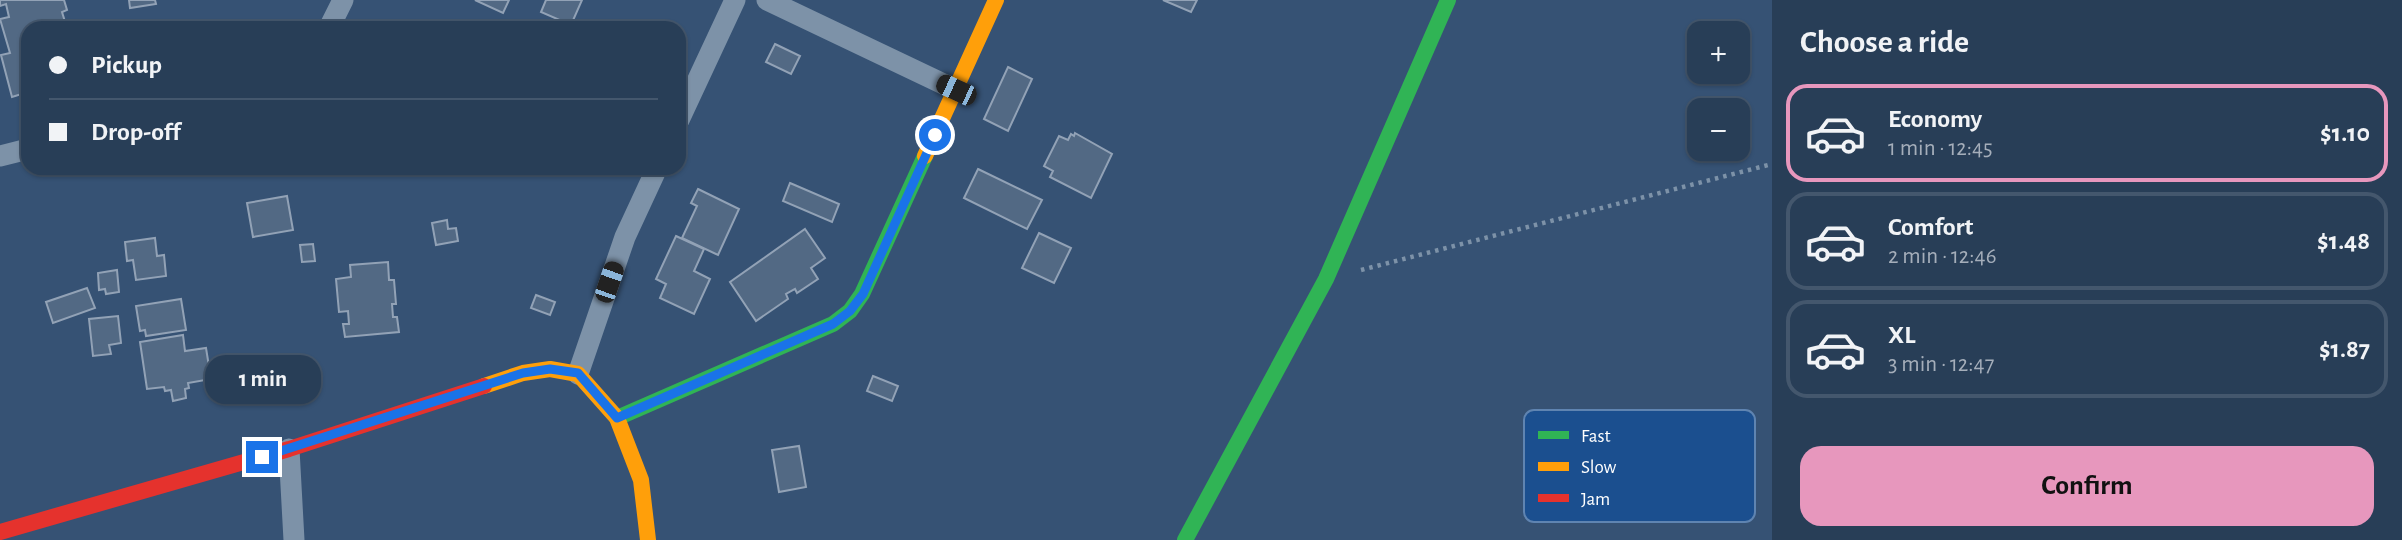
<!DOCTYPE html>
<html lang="en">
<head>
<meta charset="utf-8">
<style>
	:root { --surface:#283e57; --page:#344961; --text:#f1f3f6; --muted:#a5aeba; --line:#44576d; --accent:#e797bd }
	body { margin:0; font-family:"Alegreya Sans",sans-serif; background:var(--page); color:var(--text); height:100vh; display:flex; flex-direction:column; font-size:26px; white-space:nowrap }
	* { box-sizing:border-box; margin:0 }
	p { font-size:23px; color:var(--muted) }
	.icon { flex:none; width:38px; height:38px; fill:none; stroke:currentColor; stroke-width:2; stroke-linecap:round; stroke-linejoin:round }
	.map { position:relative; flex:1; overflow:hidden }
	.sheet { display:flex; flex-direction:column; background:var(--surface); width:630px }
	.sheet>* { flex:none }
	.hud { position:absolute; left:21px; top:21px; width:665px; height:154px; border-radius:21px; box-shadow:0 2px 5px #0004,0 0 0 2px var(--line); display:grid; align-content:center; height:154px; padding:0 28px; background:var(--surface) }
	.fabs { position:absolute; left:1687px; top:21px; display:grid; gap:14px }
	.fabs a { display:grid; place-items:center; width:63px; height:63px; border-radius:14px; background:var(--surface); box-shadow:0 2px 5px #0004,0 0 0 2px var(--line); font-size:35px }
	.end { position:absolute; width:32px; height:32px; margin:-16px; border:9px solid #1a73e8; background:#fff; box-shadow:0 0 0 4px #fff }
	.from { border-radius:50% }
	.bubble { position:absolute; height:49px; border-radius:21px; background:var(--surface); box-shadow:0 2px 5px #0004,0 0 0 2px var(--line); font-size:23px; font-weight:700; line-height:49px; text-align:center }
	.car { position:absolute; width:21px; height:42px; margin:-21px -10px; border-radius:9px; box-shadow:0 0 5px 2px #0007; background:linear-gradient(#222 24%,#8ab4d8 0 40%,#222 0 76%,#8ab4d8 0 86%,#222 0) }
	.hud b { display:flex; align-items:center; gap:24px; height:66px; font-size:26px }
	.hud b+b { border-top:2px solid var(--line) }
	.hud i { width:18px; height:18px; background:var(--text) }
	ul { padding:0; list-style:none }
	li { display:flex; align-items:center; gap:21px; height:98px; margin:0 14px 10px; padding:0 14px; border:4px solid var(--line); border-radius:21px }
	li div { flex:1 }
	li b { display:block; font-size:26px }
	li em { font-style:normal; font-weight:700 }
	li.selected { border-color:var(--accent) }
	li>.icon { width:63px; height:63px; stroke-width:1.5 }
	h2 { padding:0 28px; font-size:32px; line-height:84px }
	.primary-button { display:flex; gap:14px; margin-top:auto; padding:14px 28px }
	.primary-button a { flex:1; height:80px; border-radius:21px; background:var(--accent); color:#111; font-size:28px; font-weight:700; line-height:80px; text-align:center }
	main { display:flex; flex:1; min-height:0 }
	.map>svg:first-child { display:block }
	.building { fill:#526984; stroke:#92a2b6; stroke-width:2 }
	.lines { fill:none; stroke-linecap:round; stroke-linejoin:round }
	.path { stroke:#7d92a8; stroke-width:4.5; stroke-dasharray:3.5 5; stroke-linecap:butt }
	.street { stroke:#7d92a8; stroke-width:21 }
	.fast { stroke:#30b455; stroke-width:16 }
	.slow { stroke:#ff9f0a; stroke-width:16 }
	.jam { stroke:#e5322d; stroke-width:16 }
	.route { stroke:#1a73e8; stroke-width:9 }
	.key { fill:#1b4f8f; stroke:#5f84b1; stroke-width:2 }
	.key-label { font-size:19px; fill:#fff }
</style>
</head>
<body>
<main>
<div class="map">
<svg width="1772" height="540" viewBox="0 0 1772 540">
	<rect width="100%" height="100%" fill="#365274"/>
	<g class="building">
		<path d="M0,0H64L67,10L62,12L67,28H28V92L12,97L1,55L10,53L0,19L9,17L6,4L0,6Z"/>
		<path d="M129,0H155L156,4L130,8Z"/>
		<path d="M475,0H509L503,13Z"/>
		<path d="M546,0H582L571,25L541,12Z"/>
		<path d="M1163,0H1197L1191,12Z"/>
		<path d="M775,44L800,56L791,74L766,62Z"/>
		<path d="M1008,67L1032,79L1008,131L984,119Z"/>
		<path d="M1075,133L1112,154L1091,198L1050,177L1053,171L1044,166L1059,136L1068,140L1071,134L1074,136Z"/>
		<path d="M978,169L1042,200L1027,229L964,198Z"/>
		<path d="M790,183L839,204L832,222L783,201Z"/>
		<path d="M698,189L739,209L718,255L682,238L697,206L691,203Z"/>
		<path d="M287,196L293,230L253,237L247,203Z"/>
		<path d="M447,220L448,229L456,228L458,241L436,245L432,223Z"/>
		<path d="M805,229L825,258L811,268L818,279L797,293L795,289L786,294L788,299L756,321L730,282Z"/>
		<path d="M1039,233L1071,248L1054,283L1022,268Z"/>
		<path d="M676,236L704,249L694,271L710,279L694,314L660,298L666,284L656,279Z"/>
		<path d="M155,238L157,256L164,255L166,276L136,280L133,260L127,261L125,242Z"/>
		<path d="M313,244L315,261L302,262L300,245Z"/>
		<path d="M388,262L389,280H394L396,304H392L393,317H397L399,332L345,337L343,324H349L348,311L339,312L336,279L351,277L350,265Z"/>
		<path d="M117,270L119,292L106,294L105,289L99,290L98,273Z"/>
		<path d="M87,288L95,308L53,323L46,302Z"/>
		<path d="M536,295L555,302L550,315L531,308Z"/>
		<path d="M181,299L186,330L146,336L145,330L140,331L136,306Z"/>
		<path d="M118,316L121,343L109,345L111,354L93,356L89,319Z"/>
		<path d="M183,335L185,351L206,348L211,379L188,383L189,388L185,389L186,398L173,401L171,390L165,391L164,387L147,389L140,342Z"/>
		<path d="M873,376L898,386L892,401L867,391Z"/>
		<path d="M799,446L806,487L779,492L772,450Z"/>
	</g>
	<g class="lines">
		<path class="path" d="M1361,270L1772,164"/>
		<g class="street">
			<path d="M767,0L956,90"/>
			<path d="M329,28L343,0"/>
			<path d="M679,120L735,0"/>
			<path d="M0,156L28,149"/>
			<path d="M578,374L625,237L657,168"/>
			<path d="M289,449L294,540"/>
		</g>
		<g class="fast">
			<path d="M617,418L833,324L850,311L862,294L925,156"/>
			<path d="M1185,540L1326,279L1448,0"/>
		</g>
		<g class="slow">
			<path d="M925,156L996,0"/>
			<path d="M484,386L523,373L550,369L578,374L617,418L641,480L648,540"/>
		</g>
		<path class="jam" d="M0,532L289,449L484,386"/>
	</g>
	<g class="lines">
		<path class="route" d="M262,457L523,373L550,369L578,373L617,418L833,324L850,311L863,294L935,135"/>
	</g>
	<rect x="1524" y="410" width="231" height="112" rx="10" class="key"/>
	<rect x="1538" y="431" width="31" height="8" fill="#30b455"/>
	<rect x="1538" y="462" width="31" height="9" fill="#ff9f0a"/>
	<rect x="1538" y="494" width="31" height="8" fill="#e5322d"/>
	<g class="key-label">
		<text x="1581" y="442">Fast</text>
		<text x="1581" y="473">Slow</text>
		<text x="1581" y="505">Jam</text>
	</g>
</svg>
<div class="fabs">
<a>+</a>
<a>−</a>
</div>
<i class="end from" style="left:935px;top:135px"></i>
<i class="end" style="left:262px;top:457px"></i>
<div class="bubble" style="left:205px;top:355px;width:116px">1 min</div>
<i class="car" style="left:956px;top:90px;rotate:295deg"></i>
<i class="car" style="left:609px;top:282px;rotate:19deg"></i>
<div class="hud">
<b><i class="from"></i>Pickup</b>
<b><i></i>Drop-off</b>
</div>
</div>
<section class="sheet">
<h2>Choose a ride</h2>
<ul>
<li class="selected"><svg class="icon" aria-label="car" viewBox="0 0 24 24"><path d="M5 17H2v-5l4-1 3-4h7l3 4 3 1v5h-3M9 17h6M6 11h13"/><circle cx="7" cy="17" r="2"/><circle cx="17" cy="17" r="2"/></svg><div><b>Economy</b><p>1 min · 12:45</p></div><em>$1.10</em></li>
<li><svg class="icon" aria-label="car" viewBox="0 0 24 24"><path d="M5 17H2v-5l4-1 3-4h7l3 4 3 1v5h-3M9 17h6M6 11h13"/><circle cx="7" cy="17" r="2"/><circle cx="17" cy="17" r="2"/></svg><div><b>Comfort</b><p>2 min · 12:46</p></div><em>$1.48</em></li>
<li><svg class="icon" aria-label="car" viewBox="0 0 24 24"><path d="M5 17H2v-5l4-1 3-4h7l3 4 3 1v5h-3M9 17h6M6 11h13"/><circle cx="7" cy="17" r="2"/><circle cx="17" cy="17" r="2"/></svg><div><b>XL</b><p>3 min · 12:47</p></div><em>$1.87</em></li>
</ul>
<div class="primary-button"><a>Confirm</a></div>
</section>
</main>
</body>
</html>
